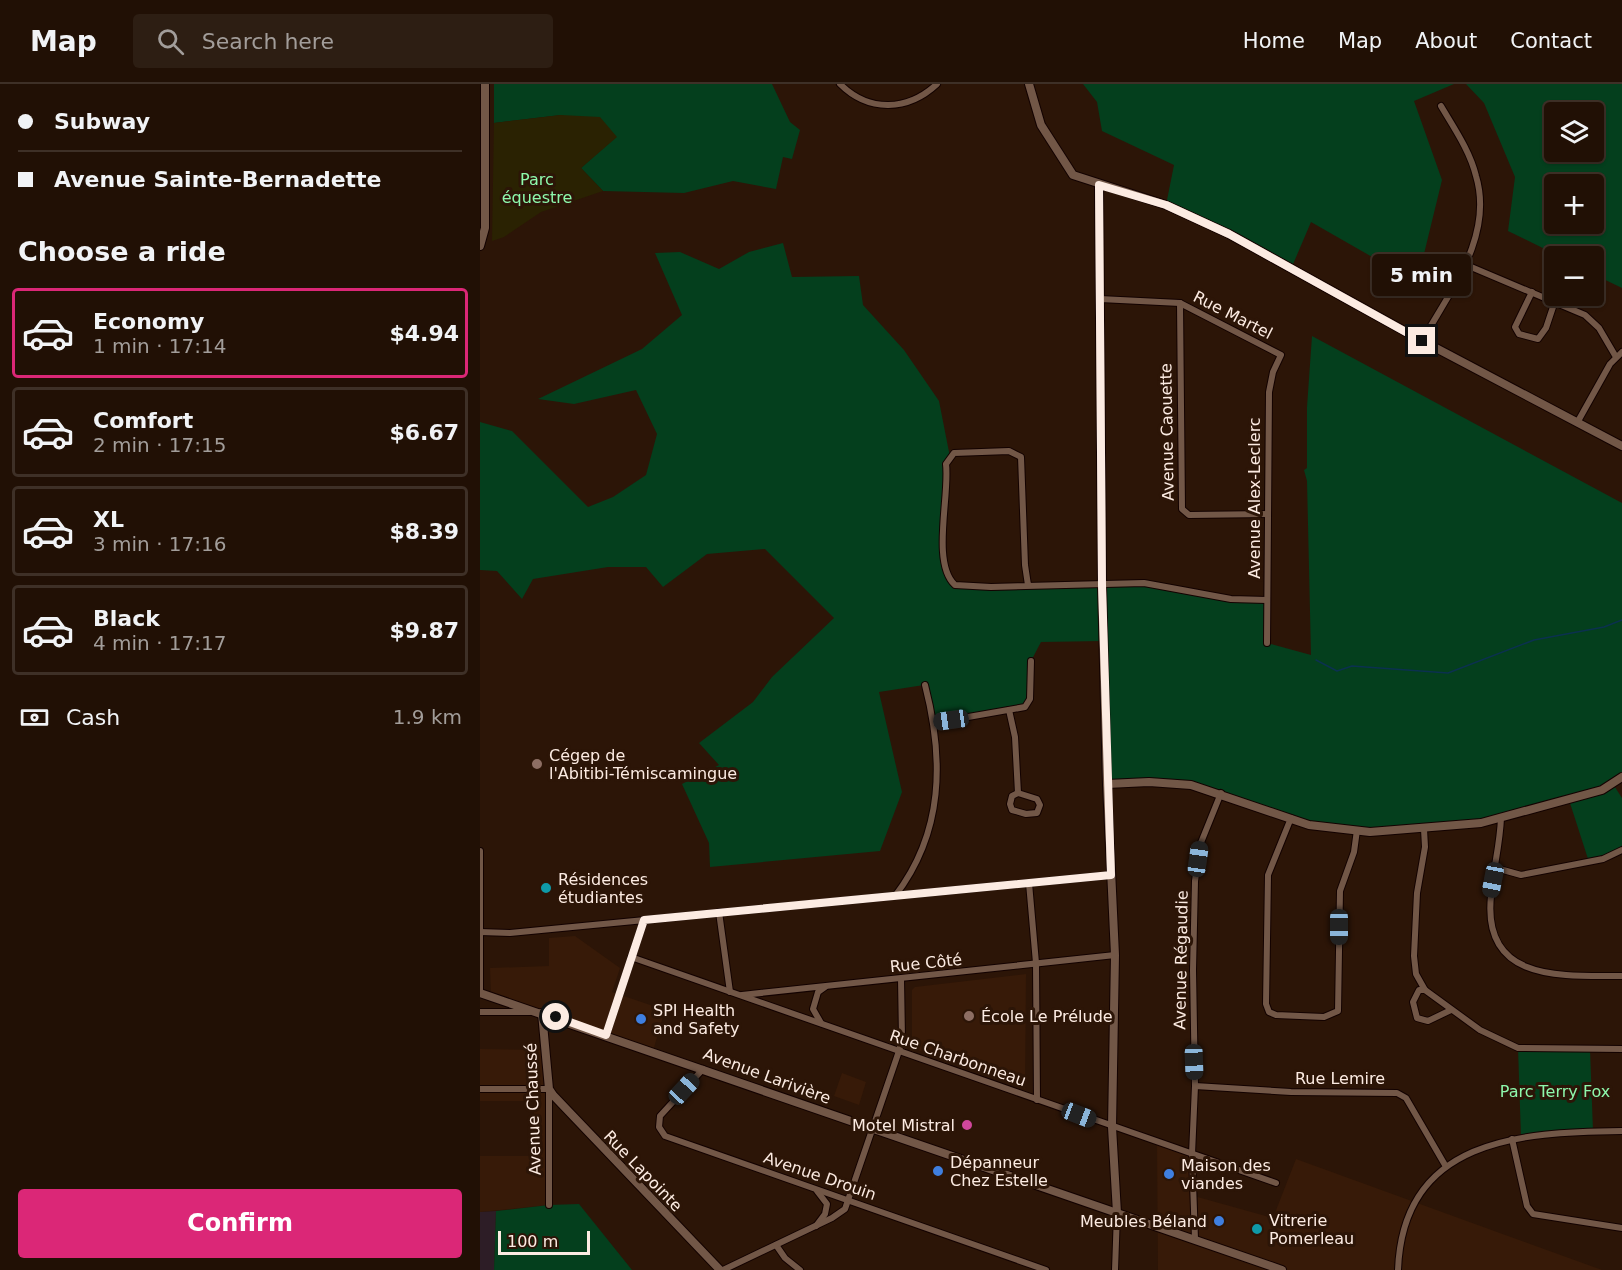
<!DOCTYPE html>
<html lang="en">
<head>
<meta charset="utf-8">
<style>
	:root { --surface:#211005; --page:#2d1e13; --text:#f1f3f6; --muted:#a29d9a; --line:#3e3027; --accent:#db2777 }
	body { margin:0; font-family:"DejaVu Sans",sans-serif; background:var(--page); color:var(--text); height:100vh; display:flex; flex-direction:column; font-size:22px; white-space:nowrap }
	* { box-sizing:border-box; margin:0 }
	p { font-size:20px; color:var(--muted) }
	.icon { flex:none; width:33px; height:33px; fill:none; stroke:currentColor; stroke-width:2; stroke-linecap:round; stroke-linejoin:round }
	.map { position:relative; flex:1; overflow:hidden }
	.drawer { display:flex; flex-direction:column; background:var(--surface); width:480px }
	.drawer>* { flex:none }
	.banner { display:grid; align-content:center; height:132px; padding:0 18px; background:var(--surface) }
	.controls { position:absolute; left:1064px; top:18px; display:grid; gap:12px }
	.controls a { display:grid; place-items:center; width:60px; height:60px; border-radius:6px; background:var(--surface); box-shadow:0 2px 4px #0004,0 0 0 2px var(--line); font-size:30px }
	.scale { position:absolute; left:18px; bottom:15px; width:92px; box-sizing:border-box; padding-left:6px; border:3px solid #fcebe2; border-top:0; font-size:16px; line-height:21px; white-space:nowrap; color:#fcebe2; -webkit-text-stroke:4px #2c1507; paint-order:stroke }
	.end { position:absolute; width:27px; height:27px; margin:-14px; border:8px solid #fcebe2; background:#111; box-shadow:0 0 0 3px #111 }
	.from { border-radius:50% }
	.bubble { position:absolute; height:42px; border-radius:6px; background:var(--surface); box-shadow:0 2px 4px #0004,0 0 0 2px var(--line); font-size:20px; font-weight:700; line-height:42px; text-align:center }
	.car { position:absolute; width:18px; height:36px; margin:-18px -9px; border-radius:8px; box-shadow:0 0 4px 2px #0007; background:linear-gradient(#222 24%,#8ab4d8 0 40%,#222 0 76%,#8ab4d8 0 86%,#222 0) }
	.banner b { display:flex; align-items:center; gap:21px; height:57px; font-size:22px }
	.banner b+b { border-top:2px solid var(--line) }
	.banner i { width:15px; height:15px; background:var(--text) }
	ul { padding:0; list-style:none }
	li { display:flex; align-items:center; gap:18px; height:90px; margin:0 12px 9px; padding:0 6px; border:3px solid var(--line); border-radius:6px }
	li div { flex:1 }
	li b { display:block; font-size:22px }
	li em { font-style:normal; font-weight:700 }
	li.selected { border-color:var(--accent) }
	li>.icon { width:54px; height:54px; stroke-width:1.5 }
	h2 { padding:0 18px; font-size:27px; line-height:72px }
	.pay { display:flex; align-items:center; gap:15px; height:66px; padding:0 18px; font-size:22px }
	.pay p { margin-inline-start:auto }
	.cta { display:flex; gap:12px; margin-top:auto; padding:12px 18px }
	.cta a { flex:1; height:69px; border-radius:6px; background:var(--accent); color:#fff; font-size:24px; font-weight:700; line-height:69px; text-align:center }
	header { display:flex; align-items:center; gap:36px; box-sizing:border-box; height:84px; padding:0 30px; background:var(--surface); border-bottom:2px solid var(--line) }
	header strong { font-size:28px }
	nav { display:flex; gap:33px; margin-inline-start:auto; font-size:21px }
	.search { width:420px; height:54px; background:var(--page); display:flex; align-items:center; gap:15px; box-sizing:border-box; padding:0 21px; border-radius:6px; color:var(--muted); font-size:22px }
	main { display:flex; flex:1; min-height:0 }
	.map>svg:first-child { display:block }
	.built { fill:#371a08 }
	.industrial { fill:#2d1d26 }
	.green { fill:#043f1d; fill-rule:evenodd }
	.sand { fill:#2a2202 }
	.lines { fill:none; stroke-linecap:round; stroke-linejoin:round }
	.stream { stroke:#0b314f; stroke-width:1.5 }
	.minor-casing { stroke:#130200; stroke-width:8 }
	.tertiary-casing { stroke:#130200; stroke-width:10 }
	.secondary-casing { stroke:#130200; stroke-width:10 }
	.minor { stroke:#725747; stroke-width:6 }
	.tertiary { stroke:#725747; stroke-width:8 }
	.secondary { stroke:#725747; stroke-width:8 }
	.route { stroke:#fcebe2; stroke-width:8 }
	.education-dot { fill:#8d6e63; stroke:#2c1507; stroke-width:2 }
	.culture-dot { fill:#0f9aa8; stroke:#2c1507; stroke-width:2 }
	.shop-dot { fill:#3f7fe0; stroke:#2c1507; stroke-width:2 }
	.hotel-dot { fill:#d1479c; stroke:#2c1507; stroke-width:2 }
	.labels { text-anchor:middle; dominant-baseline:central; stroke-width:6; stroke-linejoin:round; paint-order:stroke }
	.park-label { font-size:16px; fill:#8ef8ac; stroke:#2c1507 }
	.street-label { font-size:16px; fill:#fcebe2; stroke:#2c1507 }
	.poi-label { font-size:16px; fill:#fcebe2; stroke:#2c1507; text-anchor:start }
</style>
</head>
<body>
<header>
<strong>Map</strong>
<div class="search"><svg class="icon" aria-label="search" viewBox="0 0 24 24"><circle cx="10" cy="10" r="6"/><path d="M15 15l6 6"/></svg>Search here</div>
<nav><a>Home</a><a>Map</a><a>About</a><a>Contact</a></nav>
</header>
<main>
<section class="drawer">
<div class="banner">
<b><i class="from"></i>Subway</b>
<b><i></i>Avenue Sainte-Bernadette</b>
</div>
<h2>Choose a ride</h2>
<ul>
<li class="selected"><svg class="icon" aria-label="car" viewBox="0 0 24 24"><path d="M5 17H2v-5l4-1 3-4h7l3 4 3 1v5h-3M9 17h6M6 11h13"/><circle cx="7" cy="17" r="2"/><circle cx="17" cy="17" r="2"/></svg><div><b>Economy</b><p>1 min · 17:14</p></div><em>$4.94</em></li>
<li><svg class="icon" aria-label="car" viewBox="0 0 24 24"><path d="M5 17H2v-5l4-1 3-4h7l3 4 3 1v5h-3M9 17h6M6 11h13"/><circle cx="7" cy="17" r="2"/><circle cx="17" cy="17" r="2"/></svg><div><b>Comfort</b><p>2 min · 17:15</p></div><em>$6.67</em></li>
<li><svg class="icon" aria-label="car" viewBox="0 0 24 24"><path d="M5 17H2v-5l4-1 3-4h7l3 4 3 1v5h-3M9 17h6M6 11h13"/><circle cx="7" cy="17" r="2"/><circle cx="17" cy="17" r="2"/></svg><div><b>XL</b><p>3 min · 17:16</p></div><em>$8.39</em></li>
<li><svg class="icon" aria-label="car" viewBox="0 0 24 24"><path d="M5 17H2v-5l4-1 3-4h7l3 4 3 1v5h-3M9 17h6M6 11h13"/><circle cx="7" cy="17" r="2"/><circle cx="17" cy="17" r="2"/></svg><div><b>Black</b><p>4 min · 17:17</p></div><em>$9.87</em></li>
</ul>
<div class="pay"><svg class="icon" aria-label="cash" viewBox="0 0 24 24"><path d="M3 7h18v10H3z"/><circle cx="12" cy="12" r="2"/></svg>Cash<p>1.9 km</p></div>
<div class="cta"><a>Confirm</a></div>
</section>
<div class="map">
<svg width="1142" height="1186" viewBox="0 0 1142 1186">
	<rect width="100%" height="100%" fill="#2c1507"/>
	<g class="built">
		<path d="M95,852L140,884L132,908L185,926L173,967L11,911L10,884L69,882V854Z"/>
		<path d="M546,890L545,1005L432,964V906L435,903Z"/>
		<path d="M0,965L65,966L69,1121L0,1128V1072H54V1017H0Z"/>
		<path d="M362,989L386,998L379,1021L354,1012Z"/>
		<path d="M677,1058L712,1070L714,1112L793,1134L816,1075L1122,1186H678Z"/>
	</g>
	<path class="industrial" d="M16,1127L14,1186H0V1128Z"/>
	<g class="green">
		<path d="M14,0H292L310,38L320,46L312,75L303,73L296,105L253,97L204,109L123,107L101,84L136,53L81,31L14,39Z"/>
		<path d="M603,0H974L934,17L962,96L943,174L929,194L831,138L811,185L686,121L694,81L622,47L617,18Z"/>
		<path d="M986,0H1142V204L1113,190V172H1079L1028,147L1035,93L1004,19ZM1074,28H1113V68H1074ZM1074,100H1113V140H1074Z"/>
		<path d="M303,159L312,193L379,192L383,221L424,266L459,317L470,373L466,380L465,481L474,500L650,499L730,512L787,516V559L831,571L827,397L824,386L827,384V323L832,252L1142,419V693L1133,700L1142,714V766L1109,778L1089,716L1001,739L890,748L829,741L711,701L627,700L623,557L561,558L551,577L550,615L545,623L454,639L444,601L399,608L422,708L400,767L230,783L229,759L202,700L239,681L219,659L273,618L292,593L354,534L285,465L227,470L183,503L166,483H128L53,495L42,515L17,487L0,486V338L32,347L108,423L133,413L166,391L177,350L156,306L94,320L58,315L162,265L202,231L175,169L200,168L239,185L269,168Z"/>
		<path d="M1038,964L1110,965L1113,1047L1041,1053Z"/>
		<path d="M99,1120L152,1186H14L16,1127L69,1121Z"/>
	</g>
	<path class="sand" d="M81,31L120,33L137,53L101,84L123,107L61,128L24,153L12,157L14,39Z"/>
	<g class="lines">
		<path class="stream" d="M836,576L857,587L872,582L968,589L1054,556L1124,543L1142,536"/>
		<defs>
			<g id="minor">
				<path d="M360,0C389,29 428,27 457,0"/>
				<path d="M984,180L1105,231L1119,244L1136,273"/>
				<path d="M1052,208L1035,243L1039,250L1058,255L1066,244L1075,217"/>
				<path d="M620,215L700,219L801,271L793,288L789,308L787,559"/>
				<path d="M700,219L702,425L709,431L788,430"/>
				<path d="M942,257C970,207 1014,152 996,92C990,67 974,44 961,22"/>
				<path d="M1097,339L1130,280L1142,268"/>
				<path d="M548,501L545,481L541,373L529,367L474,369L466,380C470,411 451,479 475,501L511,503L664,499L751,515L787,516"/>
				<path d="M529,626L535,653L538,709"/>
				<path d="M454,639L545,623L550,615L551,577"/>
				<path d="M538,709L557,715L560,721L557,729L546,730L532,726L530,720L532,712Z"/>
				<path d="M811,734L788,791L786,920L789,928L796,931L844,933L858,927L860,807L874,768L877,746"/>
				<path d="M1021,734C1020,761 1013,785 1011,812C1002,898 1081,892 1142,892"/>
				<path d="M944,745L945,763L937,809L934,872L936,890L945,906L1000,946L1038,964L1142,965"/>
				<path d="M0,767V909"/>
				<path d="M1016,784L1041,791L1123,775L1142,766"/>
				<path d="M549,799L556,879L557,1016"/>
				<path d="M415,812C464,748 464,675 445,601"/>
				<path d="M239,828L250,908"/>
				<path d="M0,848L30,849L631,791"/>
				<path d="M151,873L796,1099"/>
				<path d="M945,906H939L933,918L937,934L948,937L971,926"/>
				<path d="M262,911L635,871"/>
				<path d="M0,928H50"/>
				<path d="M341,939L333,925L338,908L345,903"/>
				<path d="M126,951L164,836"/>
				<path d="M223,985L180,1032L179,1043L185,1052L566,1186"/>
				<path d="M715,1002L811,1008L917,1009L926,1014L965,1081"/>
				<path d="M0,1005H69V1121"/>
				<path d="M1032,1055L1047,1122L1053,1130L1142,1144"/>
				<path d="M336,1142L345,1130L347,1120L337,1107"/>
				<path d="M715,1155L712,1070L715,1002L713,886L715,797L720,761L741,709"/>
				<path d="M296,1161L305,1174L320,1186"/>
				<path d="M243,1186L352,1134L365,1125L419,967L422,954L421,895"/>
				<path d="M635,1186L637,1129"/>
				<path d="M918,1186C923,1055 1039,1048 1142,1047"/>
			</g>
			<g id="tertiary">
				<path d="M549,0L561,41L593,91L686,121L749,150L937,254L1142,362"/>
				<path d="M619,101L622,501L627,700L635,871L632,1043L637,1129"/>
				<path d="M0,162L5,144V0"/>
				<path d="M627,700L669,698L711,701L829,741L890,748L1001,739L1122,706L1142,693"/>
				<path d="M62,929L69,1005L73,1011L240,1186"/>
			</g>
			<path id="secondary" d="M0,909L802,1186"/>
		</defs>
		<use href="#minor" class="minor-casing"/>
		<use href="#tertiary" class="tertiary-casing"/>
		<use href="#secondary" class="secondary-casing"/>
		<use href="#minor" class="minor"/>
		<use href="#tertiary" class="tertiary"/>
		<use href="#secondary" class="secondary"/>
	</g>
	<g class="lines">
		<path class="route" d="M76,933L126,951L164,836L631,791L622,501L619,101L686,121L749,150L942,257"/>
	</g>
	<g class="education-dot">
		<circle cx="57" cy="680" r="6"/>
		<circle cx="489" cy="932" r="6"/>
	</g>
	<g class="culture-dot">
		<circle cx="66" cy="804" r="6"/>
		<circle cx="777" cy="1145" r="6"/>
	</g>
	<g class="shop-dot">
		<circle cx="161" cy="935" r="6"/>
		<circle cx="458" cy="1087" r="6"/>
		<circle cx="689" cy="1090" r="6"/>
		<circle cx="739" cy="1137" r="6"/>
	</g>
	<circle class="hotel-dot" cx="487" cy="1041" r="6"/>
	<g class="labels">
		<g class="park-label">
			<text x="57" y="95">Parc<tspan x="57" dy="18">équestre</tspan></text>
			<text x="1075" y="1007">Parc Terry Fox</text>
		</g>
		<g class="street-label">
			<text transform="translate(753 231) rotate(27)">Rue Martel</text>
			<text transform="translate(687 348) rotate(-91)">Avenue Caouette</text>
			<text transform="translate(774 414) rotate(-90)">Avenue Alex-Leclerc</text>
			<text transform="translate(701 876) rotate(-89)">Avenue Régaudie</text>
			<text transform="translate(446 879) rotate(-6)">Rue Côté</text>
			<text transform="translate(478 974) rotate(19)">Rue Charbonneau</text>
			<text transform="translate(287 992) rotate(20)">Avenue Larivière</text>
			<text x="860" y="994">Rue Lemire</text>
			<text transform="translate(53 1025) rotate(-92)">Avenue Chaussé</text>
			<text transform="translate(163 1087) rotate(46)">Rue Lapointe</text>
			<text transform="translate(340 1092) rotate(19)">Avenue Drouin</text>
		</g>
		<g class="poi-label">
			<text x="69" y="671">Cégep de<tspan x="69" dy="18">l'Abitibi-Témiscamingue</tspan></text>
			<text x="78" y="795">Résidences<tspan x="78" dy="18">étudiantes</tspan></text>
			<text x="173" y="926">SPI Health<tspan x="173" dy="18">and Safety</tspan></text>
			<text x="501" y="932">École Le Prélude</text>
			<text x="475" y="1041" text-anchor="end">Motel Mistral</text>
			<text x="470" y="1078">Dépanneur<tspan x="470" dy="18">Chez Estelle</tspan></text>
			<text x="701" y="1081">Maison des<tspan x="701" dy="18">viandes</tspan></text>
			<text x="789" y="1136">Vitrerie<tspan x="789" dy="18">Pomerleau</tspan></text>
			<text x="727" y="1137" text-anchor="end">Meubles Béland</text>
		</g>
	</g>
</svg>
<div class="controls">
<a><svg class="icon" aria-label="layers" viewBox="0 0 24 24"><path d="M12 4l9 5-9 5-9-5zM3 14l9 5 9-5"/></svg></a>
<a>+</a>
<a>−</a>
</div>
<div class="scale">100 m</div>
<i class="end from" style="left:76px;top:933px"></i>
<i class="end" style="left:942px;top:257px"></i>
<div class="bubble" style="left:892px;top:170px;width:99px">5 min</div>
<i class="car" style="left:471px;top:636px;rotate:262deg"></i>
<i class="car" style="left:718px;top:775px;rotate:8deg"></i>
<i class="car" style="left:1013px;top:796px;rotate:191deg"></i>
<i class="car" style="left:859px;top:843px;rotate:180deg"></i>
<i class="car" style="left:714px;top:978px;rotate:178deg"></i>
<i class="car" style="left:204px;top:1005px;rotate:43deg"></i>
<i class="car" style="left:599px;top:1031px;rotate:111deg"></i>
</div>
</main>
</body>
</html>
